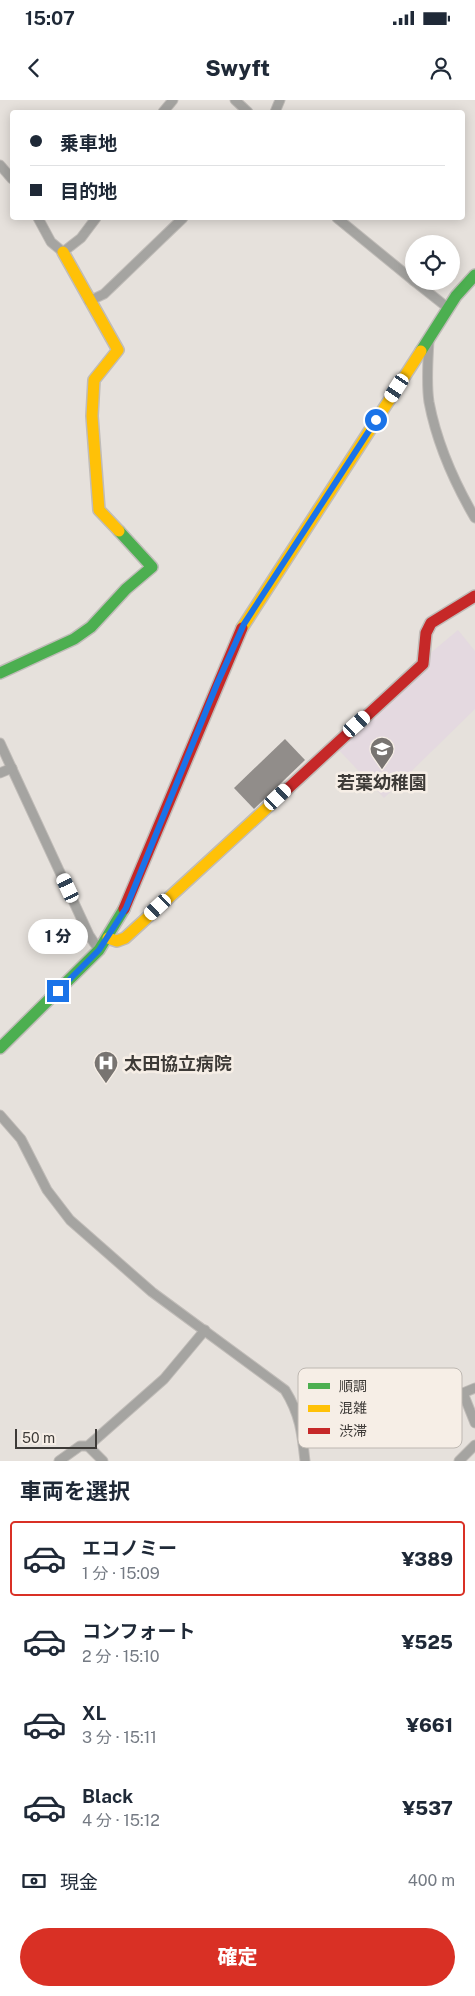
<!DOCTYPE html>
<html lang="ja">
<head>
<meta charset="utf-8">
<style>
	:root { --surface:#fff; --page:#f2f2f3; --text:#1f2937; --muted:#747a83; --line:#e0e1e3; --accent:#d93025 }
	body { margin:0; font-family:"Public Sans","Noto Sans JP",sans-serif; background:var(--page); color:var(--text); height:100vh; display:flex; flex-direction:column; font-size:19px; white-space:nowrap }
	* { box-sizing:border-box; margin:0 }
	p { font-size:16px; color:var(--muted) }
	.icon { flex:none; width:28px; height:28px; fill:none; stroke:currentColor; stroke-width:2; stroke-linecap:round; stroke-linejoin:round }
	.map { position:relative; height:1361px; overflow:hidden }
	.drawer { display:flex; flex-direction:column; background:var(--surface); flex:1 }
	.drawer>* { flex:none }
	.top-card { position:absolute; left:10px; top:10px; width:455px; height:110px; border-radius:5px; box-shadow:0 2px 12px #0003; display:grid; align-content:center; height:110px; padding:0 20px; background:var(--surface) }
	.controls { position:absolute; left:405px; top:135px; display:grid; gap:10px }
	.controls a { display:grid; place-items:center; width:55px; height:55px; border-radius:50%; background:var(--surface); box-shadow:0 2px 12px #0003; font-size:25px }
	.scale { position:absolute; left:15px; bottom:12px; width:82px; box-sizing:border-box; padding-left:5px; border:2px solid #3d3a37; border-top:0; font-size:14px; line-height:18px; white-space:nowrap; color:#3d3a37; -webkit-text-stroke:4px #f6eee6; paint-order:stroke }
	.end { position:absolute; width:22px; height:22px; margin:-11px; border:6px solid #1a73e8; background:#fff; box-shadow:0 0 0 2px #fff }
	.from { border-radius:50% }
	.bubble { position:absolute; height:35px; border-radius:18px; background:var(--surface); box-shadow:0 2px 12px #0003; font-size:16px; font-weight:800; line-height:35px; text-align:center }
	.car { position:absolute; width:15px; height:30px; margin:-15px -8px; border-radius:6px; box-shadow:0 0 4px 1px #0007; background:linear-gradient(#fff 24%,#345 0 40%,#fff 0 76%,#345 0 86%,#fff 0) }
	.top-card b { display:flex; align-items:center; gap:18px; height:48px; font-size:19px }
	.top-card b+b { border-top:1px solid var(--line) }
	.top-card i { width:12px; height:12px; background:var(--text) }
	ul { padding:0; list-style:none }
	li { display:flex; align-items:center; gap:15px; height:75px; margin:0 10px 8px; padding:0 10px; border:2px solid transparent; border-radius:5px }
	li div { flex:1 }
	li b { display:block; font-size:19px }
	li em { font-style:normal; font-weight:800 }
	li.current { border-color:var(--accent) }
	li>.icon { width:45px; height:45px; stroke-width:1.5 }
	h2 { padding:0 20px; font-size:22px; line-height:60px }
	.pay { display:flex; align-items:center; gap:12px; height:55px; padding:0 20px; font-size:19px }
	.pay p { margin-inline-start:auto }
	.button { display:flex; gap:10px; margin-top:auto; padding:10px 20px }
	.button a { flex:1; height:58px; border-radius:30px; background:var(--accent); color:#fff; font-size:20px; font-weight:800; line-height:58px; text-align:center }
	.status { display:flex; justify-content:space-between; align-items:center; height:35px; padding:0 25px; background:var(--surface); direction:ltr }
	.status svg { height:14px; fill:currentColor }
	header { display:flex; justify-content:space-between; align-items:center; height:65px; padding:0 20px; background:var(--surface); font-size:22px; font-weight:800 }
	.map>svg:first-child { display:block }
	.education { fill:#e4d9e0 }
	.building { fill:#918d8a }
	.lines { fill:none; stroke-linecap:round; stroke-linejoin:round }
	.street-casing { stroke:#c0bcb8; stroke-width:11 }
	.fast-casing { stroke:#c0bcb8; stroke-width:14 }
	.slow-casing { stroke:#c0bcb8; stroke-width:14 }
	.jam-casing { stroke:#c0bcb8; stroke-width:14 }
	.street { stroke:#a5a4a1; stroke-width:9 }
	.fast { stroke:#4caf50; stroke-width:11 }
	.slow { stroke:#ffc107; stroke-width:11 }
	.jam { stroke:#c62828; stroke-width:11 }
	.route { stroke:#1a73e8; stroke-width:6 }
	.labels { text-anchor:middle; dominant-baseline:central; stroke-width:5; stroke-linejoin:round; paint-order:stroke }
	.poi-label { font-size:18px; font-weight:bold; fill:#3d3a37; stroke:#f6eee6 }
	.key { fill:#f6eee6; stroke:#beb8b2; stroke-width:1 }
	.key-label { font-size:14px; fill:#3d3a37 }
</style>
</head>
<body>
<div class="status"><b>15:07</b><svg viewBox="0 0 49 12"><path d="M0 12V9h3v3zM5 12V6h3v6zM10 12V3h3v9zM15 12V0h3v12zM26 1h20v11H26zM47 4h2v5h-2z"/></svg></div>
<header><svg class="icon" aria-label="back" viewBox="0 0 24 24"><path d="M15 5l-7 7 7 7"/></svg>Swyft<svg class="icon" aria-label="person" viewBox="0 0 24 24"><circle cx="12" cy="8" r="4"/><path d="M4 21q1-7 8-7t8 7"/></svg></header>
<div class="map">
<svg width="475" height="1361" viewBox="0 0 475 1361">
	<rect width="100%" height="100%" fill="#e6e1dc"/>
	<path class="education" d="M458,530L475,551V609L384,698L337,648L427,556Z"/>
	<path class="building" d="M285,639L305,660L254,709L234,688Z"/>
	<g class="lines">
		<defs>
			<g id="street">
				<path d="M235,0L248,12"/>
				<path d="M163,12L173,0"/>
				<path d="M275,12L280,0"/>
				<path d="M0,65L12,79"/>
				<path d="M38,118L51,142L63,152L81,138L96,118"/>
				<path d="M337,118L414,181"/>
				<path d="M414,181L448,208"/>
				<path d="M89,201L104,194L183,118"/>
				<path d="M429,240C428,261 426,282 429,302C437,344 454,382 475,418"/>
				<path d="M0,643L89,835L99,850"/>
				<path d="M0,673L12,668"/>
				<path d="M0,1015L21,1039L47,1090L70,1120L152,1192L285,1290C300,1314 302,1333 305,1361"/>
				<path d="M463,1293L475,1323"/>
				<path d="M296,1308L463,1293L475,1288"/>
				<path d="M88,1346L103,1361"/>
				<path d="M59,1361L80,1346H88L164,1279L205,1230"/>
				<path d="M459,1361L475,1345"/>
			</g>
			<g id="fast">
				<path d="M421,251L456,196L475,175"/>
				<path d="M0,573L74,539L91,527L126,489L152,467L119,431"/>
				<path d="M0,948L99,850L124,809"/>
			</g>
			<g id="slow">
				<path d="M63,152L118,250L94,280L92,316L99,410L119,431"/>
				<path d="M242,528L421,251"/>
				<path d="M108,838L117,841L125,838L282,694"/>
			</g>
			<g id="jam">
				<path d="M282,694L423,564L426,533L431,523L475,496"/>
				<path d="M124,809L242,528"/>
			</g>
		</defs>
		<use href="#street" class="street-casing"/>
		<use href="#fast" class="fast-casing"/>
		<use href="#slow" class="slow-casing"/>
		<use href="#jam" class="jam-casing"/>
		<use href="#street" class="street"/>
		<use href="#fast" class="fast"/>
		<use href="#slow" class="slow"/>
		<use href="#jam" class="jam"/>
	</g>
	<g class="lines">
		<path class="route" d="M58,891L99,850L126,808L217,584L244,524L376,320"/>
	</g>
	<defs>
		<symbol id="school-pin" viewBox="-11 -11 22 30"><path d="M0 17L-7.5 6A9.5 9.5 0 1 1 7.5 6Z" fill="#787471" stroke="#f6eee6"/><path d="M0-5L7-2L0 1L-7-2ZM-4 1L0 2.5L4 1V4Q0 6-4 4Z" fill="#fff"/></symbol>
		<symbol id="hospital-pin" viewBox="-11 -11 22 30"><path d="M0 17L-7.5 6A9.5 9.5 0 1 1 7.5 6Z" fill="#787471" stroke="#f6eee6"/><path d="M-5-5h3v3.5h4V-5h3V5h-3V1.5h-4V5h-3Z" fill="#fff"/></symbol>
	</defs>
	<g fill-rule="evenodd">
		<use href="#school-pin" x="368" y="635" width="28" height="38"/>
		<use href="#hospital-pin" x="92" y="949" width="28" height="38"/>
	</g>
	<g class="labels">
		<g class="poi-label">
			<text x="382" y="682">若葉幼稚園</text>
			<text x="124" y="963" text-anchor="start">太田協立病院</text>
		</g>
	</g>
	<rect x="298" y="1268" width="164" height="80" rx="8" class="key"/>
	<rect x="308" y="1283" width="22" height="6" fill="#4caf50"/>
	<rect x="308" y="1305" width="22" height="7" fill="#ffc107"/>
	<rect x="308" y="1328" width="22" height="6" fill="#c62828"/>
	<g class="key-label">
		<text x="339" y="1291">順調</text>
		<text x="339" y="1313">混雑</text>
		<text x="339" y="1336">渋滞</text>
	</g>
</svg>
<div class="controls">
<a><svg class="icon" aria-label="locate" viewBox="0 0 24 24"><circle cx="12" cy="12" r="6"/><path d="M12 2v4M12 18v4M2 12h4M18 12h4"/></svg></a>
</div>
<div class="scale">50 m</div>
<i class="end from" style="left:376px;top:320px"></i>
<i class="end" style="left:58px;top:891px"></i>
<div class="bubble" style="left:28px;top:819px;width:60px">1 分</div>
<i class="car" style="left:397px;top:288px;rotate:213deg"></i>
<i class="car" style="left:357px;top:624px;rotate:48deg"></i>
<i class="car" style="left:278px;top:697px;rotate:47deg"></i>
<i class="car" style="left:68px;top:788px;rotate:335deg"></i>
<i class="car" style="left:158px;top:807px;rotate:227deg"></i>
<div class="top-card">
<b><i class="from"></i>乗車地</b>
<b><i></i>目的地</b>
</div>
</div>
<section class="drawer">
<h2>車両を選択</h2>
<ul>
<li class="current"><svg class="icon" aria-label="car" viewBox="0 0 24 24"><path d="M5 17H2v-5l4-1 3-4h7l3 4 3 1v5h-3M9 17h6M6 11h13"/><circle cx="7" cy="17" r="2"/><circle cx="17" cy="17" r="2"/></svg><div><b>エコノミー</b><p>1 分 · 15:09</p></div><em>¥389</em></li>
<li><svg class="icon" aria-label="car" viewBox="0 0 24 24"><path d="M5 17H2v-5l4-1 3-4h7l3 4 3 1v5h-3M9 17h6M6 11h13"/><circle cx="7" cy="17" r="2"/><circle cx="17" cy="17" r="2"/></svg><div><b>コンフォート</b><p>2 分 · 15:10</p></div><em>¥525</em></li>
<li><svg class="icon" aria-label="car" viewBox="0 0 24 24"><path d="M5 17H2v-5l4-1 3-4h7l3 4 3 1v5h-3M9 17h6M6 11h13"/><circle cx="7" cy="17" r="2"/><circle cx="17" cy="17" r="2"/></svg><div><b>XL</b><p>3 分 · 15:11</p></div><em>¥661</em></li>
<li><svg class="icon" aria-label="car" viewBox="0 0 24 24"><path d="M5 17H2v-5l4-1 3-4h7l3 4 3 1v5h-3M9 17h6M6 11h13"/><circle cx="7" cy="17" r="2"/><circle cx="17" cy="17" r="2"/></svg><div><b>Black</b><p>4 分 · 15:12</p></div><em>¥537</em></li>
</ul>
<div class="pay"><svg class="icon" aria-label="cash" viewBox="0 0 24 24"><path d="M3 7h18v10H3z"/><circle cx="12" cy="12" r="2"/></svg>現金<p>400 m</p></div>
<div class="button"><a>確定</a></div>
</section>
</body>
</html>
